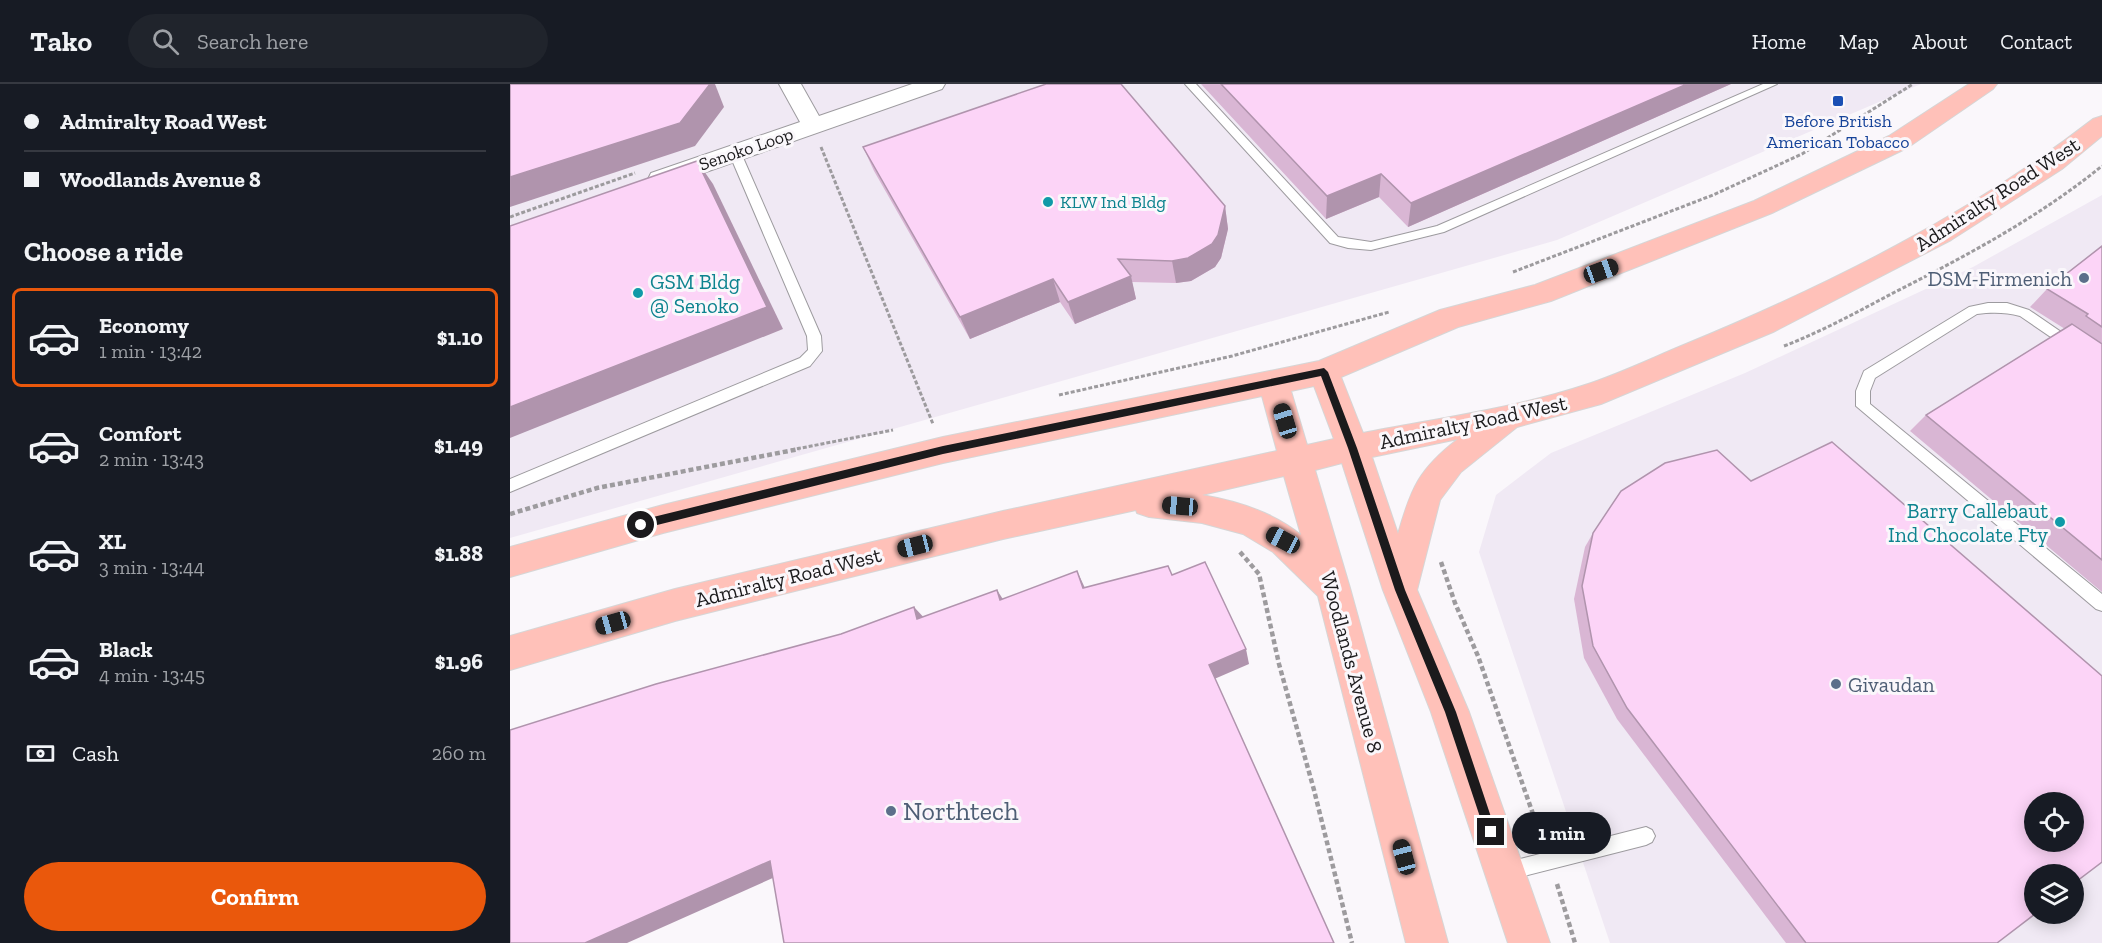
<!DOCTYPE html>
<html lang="en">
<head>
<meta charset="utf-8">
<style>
	:root { --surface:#171b24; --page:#20242c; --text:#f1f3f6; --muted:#9ea1a6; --line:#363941; --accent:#ea580c }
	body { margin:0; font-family:"Zilla Slab",serif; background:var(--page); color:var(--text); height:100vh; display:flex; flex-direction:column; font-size:22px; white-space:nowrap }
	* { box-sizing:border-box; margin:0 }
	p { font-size:20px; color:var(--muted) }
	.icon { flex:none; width:33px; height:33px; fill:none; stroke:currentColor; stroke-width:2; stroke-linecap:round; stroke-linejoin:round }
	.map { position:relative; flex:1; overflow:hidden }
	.details { display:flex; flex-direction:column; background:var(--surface); width:510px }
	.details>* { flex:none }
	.top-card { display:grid; align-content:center; height:132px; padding:0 24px; background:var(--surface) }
	.tools { position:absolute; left:1514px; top:708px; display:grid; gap:12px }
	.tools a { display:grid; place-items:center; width:60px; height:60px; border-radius:50%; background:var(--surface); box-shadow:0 3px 15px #0003; font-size:30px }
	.end { position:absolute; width:27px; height:27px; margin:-14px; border:8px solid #1b1a1c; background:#fff; box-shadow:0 0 0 3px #fff }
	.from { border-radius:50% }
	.bubble { position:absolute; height:42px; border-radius:21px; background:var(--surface); box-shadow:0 3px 15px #0003; font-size:20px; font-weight:700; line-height:42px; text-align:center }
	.car { position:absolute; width:18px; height:36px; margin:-18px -9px; border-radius:8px; box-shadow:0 0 4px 2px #0007; background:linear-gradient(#222 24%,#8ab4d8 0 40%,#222 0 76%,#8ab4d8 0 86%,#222 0) }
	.top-card b { display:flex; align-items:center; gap:21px; height:57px; font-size:22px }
	.top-card b+b { border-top:2px solid var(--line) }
	.top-card i { width:15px; height:15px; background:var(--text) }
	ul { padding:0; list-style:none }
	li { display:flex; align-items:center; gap:18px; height:99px; margin:0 12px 9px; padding:0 12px; border:3px solid transparent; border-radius:9px }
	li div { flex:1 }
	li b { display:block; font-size:22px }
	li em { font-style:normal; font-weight:700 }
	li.selected { border-color:var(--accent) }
	li>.icon { width:54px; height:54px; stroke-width:1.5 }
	h2 { padding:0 24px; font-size:27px; line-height:72px }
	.pay { display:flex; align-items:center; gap:15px; height:66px; padding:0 24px; font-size:22px }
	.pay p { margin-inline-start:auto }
	.primary-button { display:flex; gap:12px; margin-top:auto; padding:12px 24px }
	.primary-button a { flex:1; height:69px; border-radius:36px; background:var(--accent); color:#fff; font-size:24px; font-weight:700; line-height:69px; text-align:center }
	header { display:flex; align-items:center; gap:36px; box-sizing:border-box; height:84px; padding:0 30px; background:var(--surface); border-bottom:2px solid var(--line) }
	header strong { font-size:28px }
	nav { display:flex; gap:33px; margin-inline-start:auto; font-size:21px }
	.search { width:420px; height:54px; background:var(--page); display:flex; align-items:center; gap:15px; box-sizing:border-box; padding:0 21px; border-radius:33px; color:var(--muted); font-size:22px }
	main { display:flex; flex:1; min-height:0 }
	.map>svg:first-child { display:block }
	.built { fill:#f0e9f4; fill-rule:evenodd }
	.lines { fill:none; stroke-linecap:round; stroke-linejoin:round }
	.lane-casing { stroke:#9d9b9f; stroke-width:2 }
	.street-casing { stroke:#9d9b9f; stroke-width:2 }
	.primary-casing { stroke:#d6d6d6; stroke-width:2 }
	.path-far1 { stroke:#9d9b9e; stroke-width:3; stroke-dasharray:4 2; stroke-linecap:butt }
	.path { stroke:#9d9b9e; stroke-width:4.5; stroke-dasharray:5 3; stroke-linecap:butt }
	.lane { fill:#fff; fill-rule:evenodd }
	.street { fill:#fff; fill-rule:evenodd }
	.primary { fill:#ffc1b9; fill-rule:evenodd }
	.wall { fill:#d9b6d4 }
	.shaded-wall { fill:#b094ad }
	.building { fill:#fcd4f7; stroke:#b094ad; stroke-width:1.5; fill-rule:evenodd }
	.route { fill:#1b1a1c }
	.transit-dot { fill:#1a4fb4; stroke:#faf7fb; stroke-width:2 }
	.culture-dot { fill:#0f9aa8; stroke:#faf7fb; stroke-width:2 }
	.service-dot { fill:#5c6f8a; stroke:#faf7fb; stroke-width:2 }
	.labels { text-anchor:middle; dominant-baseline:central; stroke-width:6; stroke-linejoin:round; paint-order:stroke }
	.far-transit-label { font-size:18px; fill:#164399; stroke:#faf7fb }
	.far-street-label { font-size:18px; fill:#1b1a1c; stroke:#faf7fb }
	.far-culture-label { font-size:18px; fill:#0d838f; stroke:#faf7fb; text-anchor:start }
	.street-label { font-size:21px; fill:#1b1a1c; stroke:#faf7fb }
	.service-label { font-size:21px; fill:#4e5e75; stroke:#faf7fb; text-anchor:end }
	.culture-label { font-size:21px; fill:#0d838f; stroke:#faf7fb; text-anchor:start }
	.near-service-label { font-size:26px; fill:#4e5e75; stroke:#faf7fb; text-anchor:start }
</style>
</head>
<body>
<header>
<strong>Tako</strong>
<div class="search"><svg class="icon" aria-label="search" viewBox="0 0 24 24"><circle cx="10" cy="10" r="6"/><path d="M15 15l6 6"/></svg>Search here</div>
<nav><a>Home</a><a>Map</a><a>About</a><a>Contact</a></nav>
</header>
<main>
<section class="details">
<div class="top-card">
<b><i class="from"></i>Admiralty Road West</b>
<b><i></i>Woodlands Avenue 8</b>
</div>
<h2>Choose a ride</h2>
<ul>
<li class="selected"><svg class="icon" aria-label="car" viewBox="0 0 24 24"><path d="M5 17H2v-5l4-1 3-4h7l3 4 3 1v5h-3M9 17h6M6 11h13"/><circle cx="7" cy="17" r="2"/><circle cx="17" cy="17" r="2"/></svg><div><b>Economy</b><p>1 min · 13:42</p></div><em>$1.10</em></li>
<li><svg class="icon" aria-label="car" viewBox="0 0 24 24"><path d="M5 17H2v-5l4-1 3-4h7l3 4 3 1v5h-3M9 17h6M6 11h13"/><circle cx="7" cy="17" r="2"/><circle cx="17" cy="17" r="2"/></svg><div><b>Comfort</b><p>2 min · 13:43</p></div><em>$1.49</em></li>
<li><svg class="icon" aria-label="car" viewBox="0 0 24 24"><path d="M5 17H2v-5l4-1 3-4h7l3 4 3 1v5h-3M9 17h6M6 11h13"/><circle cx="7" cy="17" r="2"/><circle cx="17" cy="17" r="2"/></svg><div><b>XL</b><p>3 min · 13:44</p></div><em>$1.88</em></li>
<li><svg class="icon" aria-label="car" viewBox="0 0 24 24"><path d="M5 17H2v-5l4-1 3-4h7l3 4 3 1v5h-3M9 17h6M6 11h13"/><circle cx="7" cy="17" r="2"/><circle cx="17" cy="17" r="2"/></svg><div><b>Black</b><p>4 min · 13:45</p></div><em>$1.96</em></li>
</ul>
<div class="pay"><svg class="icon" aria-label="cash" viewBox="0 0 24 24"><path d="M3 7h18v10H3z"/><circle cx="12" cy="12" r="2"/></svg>Cash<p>260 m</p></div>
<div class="primary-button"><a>Confirm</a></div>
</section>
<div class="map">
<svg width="1592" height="859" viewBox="0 0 1592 859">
	<rect width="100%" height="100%" fill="#faf7fb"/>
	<g class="built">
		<path d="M0,0H1411L1047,156L0,454Z"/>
		<path d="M1592,111V859H1100L969,468L986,411L1041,369L1235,289L1463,183ZM1524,718H1563V758H1524ZM1524,790H1563V830H1524Z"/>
	</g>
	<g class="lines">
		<defs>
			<g id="lane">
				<path d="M675,0H686L828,153L861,158L927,142L1253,0H1267L934,148L861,166L838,164L820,159Z"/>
				<path d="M225,65L231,69L311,252L312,267L300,282L0,408V395L290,274L298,266L297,252L219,69Z"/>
				<path d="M1478,219H1497L1519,226L1592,276V288L1510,232C1495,228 1482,228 1467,230L1365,294L1360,307V320L1592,510V527L1586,525L1346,322V307L1354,287L1459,223Z"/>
				<path d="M1136,743L1142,746L1145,752L1142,758L1136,761L994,797L987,795L985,788L987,781L994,779Z"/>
			</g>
			<path id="street" d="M269,0H291L309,32L402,0H435L432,5L159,101L150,103L141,101L138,95L141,89L290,38Z"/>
			<path id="primary" d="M1459,0H1487L1483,5L1397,64L1262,129L1041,217L948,243L831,293L853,349C924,335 1006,324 1075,301C1109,290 1142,274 1176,260C1319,201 1461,130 1583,35L1592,32V52L1552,85L1441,156L1263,248L1091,320L1007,343L951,388L930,416L907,506L959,628L1040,859H998L921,628L873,506L832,379L805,386L840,504L938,859H896L808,512L763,468L733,450L692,439L639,433L627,429L626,426L493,455L165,537L0,586V552L165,505L493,427L767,367L752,312L433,379L153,449L0,493V463L153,421L433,353L809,277L930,226L1025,201L1244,117L1379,52ZM804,302L824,355L797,361L781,307ZM948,355C909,385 901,404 888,450L862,373ZM774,392L791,451C763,428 727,417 692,411Z"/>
		</defs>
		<use href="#lane" class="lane-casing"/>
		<use href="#street" class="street-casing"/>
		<use href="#primary" class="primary-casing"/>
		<g class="path-far1">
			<path d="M311,63L423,340"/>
			<path d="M0,133L125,89"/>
			<path d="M1003,188L1203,111L1292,70L1403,0"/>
			<path d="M1274,262C1313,247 1349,227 1385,208C1458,171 1529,133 1592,82"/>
			<path d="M549,311L722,272L879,228"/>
			<path d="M281,366L383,346"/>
		</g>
		<g class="path">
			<path d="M0,430L87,404L289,365"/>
			<path d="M730,468L749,490L769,580L804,706L842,859"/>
			<path d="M931,478L945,519L968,572L1032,756"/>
			<path d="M1047,800L1065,859"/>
		</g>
		<use href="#lane" class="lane"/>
		<use href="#street" class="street"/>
		<use href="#primary" class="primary"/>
	</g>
	<g class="wall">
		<path d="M691,0H1221L898,143L869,113L816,135Z"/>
		<path d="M353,63L715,122L718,145L711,174L705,183L681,197L666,199L622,198L626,215L565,240L550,218L460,255L364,87Z"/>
		<path d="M1592,162V508L1400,347L1416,331L1555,245L1520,223L1537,205Z"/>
		<path d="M1083,449L1487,859H1276L1107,635L1074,574L1064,515L1075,463Z"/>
	</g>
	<g class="shaded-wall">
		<path d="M200,0H205L214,23L185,62L0,123V93Z"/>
		<path d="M1177,0H1221L898,143L901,119Z"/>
		<path d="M187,77L203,100L273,245L0,354V323Z"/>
		<path d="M871,90L869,113L816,135L817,112Z"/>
		<path d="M715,122L718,145L711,174L705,183L681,197L666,199L662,177Z"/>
		<path d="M621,192L626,215L565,240L558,218Z"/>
		<path d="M543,195L550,218L460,255L450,233Z"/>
		<path d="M567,487L575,504H573Z"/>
		<path d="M487,506L498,523L490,516Z"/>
		<path d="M404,523L419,539L407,535Z"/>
		<path d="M736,565L739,580L702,596L699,581Z"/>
		<path d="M260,777L283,785L117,859H75Z"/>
	</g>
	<g class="building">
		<path d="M0,0H200L170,39L0,93Z"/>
		<path d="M536,0H611L715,122L708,151L702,160L678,174L662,177L608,175L621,192L558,218L543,195L450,233L353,63Z"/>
		<path d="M711,0H1177L901,119L871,90L817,112Z"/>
		<path d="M187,77L257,223L0,323V142Z"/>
		<path d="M1592,162V243L1576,232L1578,230L1537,205Z"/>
		<path d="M1562,240L1592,260V476L1416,331Z"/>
		<path d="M1322,358L1592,592V778L1563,800V790H1524V830H1525L1487,859H1296L1117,624L1083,562L1072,502L1083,449L1111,407L1155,379L1207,366L1241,397ZM1524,718H1563V758H1524Z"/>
		<path d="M695,478L736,565L699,581L824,859H274L260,777L75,859H0V646L146,600L331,550L404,523L407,535L487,506L490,516L567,487L573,504L658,482L662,491Z"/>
	</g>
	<path class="route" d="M814,284L818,288L847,364L895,506L946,628L986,748L981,754L975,748L935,628L885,506L838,364L811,292L433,370L131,445L126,441L131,436L433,362Z"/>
	<rect class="transit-dot" x="1322" y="11" width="12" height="12" rx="3"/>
	<g class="culture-dot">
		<circle cx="538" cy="118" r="6"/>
		<circle cx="128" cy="209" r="6"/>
		<circle cx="1550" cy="438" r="6"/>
	</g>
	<g class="service-dot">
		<circle cx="1574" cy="194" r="6"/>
		<circle cx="1326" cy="600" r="6"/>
		<circle cx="381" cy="727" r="6"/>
	</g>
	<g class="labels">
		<g class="far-transit-label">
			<text x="1328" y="37">Before British<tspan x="1328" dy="21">American Tobacco</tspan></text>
		</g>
		<g class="far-street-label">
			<text transform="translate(236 65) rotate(-19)">Senoko Loop</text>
		</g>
		<g class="far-culture-label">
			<text x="550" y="118">KLW Ind Bldg</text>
		</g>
		<g class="street-label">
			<text transform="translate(1487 110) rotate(-33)">Admiralty Road West</text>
			<text transform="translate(963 338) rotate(-12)">Admiralty Road West</text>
			<text transform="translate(278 493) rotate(-14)">Admiralty Road West</text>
			<text transform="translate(842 578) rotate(75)">Woodlands Avenue 8</text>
		</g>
		<g class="service-label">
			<text x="1562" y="194">DSM-Firmenich</text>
			<text x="1338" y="600" text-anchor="start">Givaudan</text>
		</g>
		<g class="culture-label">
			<text x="140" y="197">GSM Bldg<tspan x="140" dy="24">@ Senoko</tspan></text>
			<text x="1538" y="426" text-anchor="end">Barry Callebaut<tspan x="1538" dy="24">Ind Chocolate Fty</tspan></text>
		</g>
		<g class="near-service-label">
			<text x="393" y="727">Northtech</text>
		</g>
	</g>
</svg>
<div class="tools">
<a><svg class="icon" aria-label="locate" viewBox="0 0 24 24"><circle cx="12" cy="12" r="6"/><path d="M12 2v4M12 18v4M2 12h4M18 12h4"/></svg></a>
<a><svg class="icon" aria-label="layers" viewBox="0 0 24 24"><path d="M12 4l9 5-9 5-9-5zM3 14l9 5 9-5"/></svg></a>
</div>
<i class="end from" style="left:131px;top:441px"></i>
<i class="end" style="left:981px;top:748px"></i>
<div class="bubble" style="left:1002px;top:728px;width:99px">1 min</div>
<i class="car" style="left:1091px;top:187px;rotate:70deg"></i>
<i class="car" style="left:775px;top:337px;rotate:343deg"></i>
<i class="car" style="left:670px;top:422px;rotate:275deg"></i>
<i class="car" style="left:773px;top:456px;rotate:298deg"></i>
<i class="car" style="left:405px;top:462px;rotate:256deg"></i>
<i class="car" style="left:103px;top:539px;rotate:254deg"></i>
<i class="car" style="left:894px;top:773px;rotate:345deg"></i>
</div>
</main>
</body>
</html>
